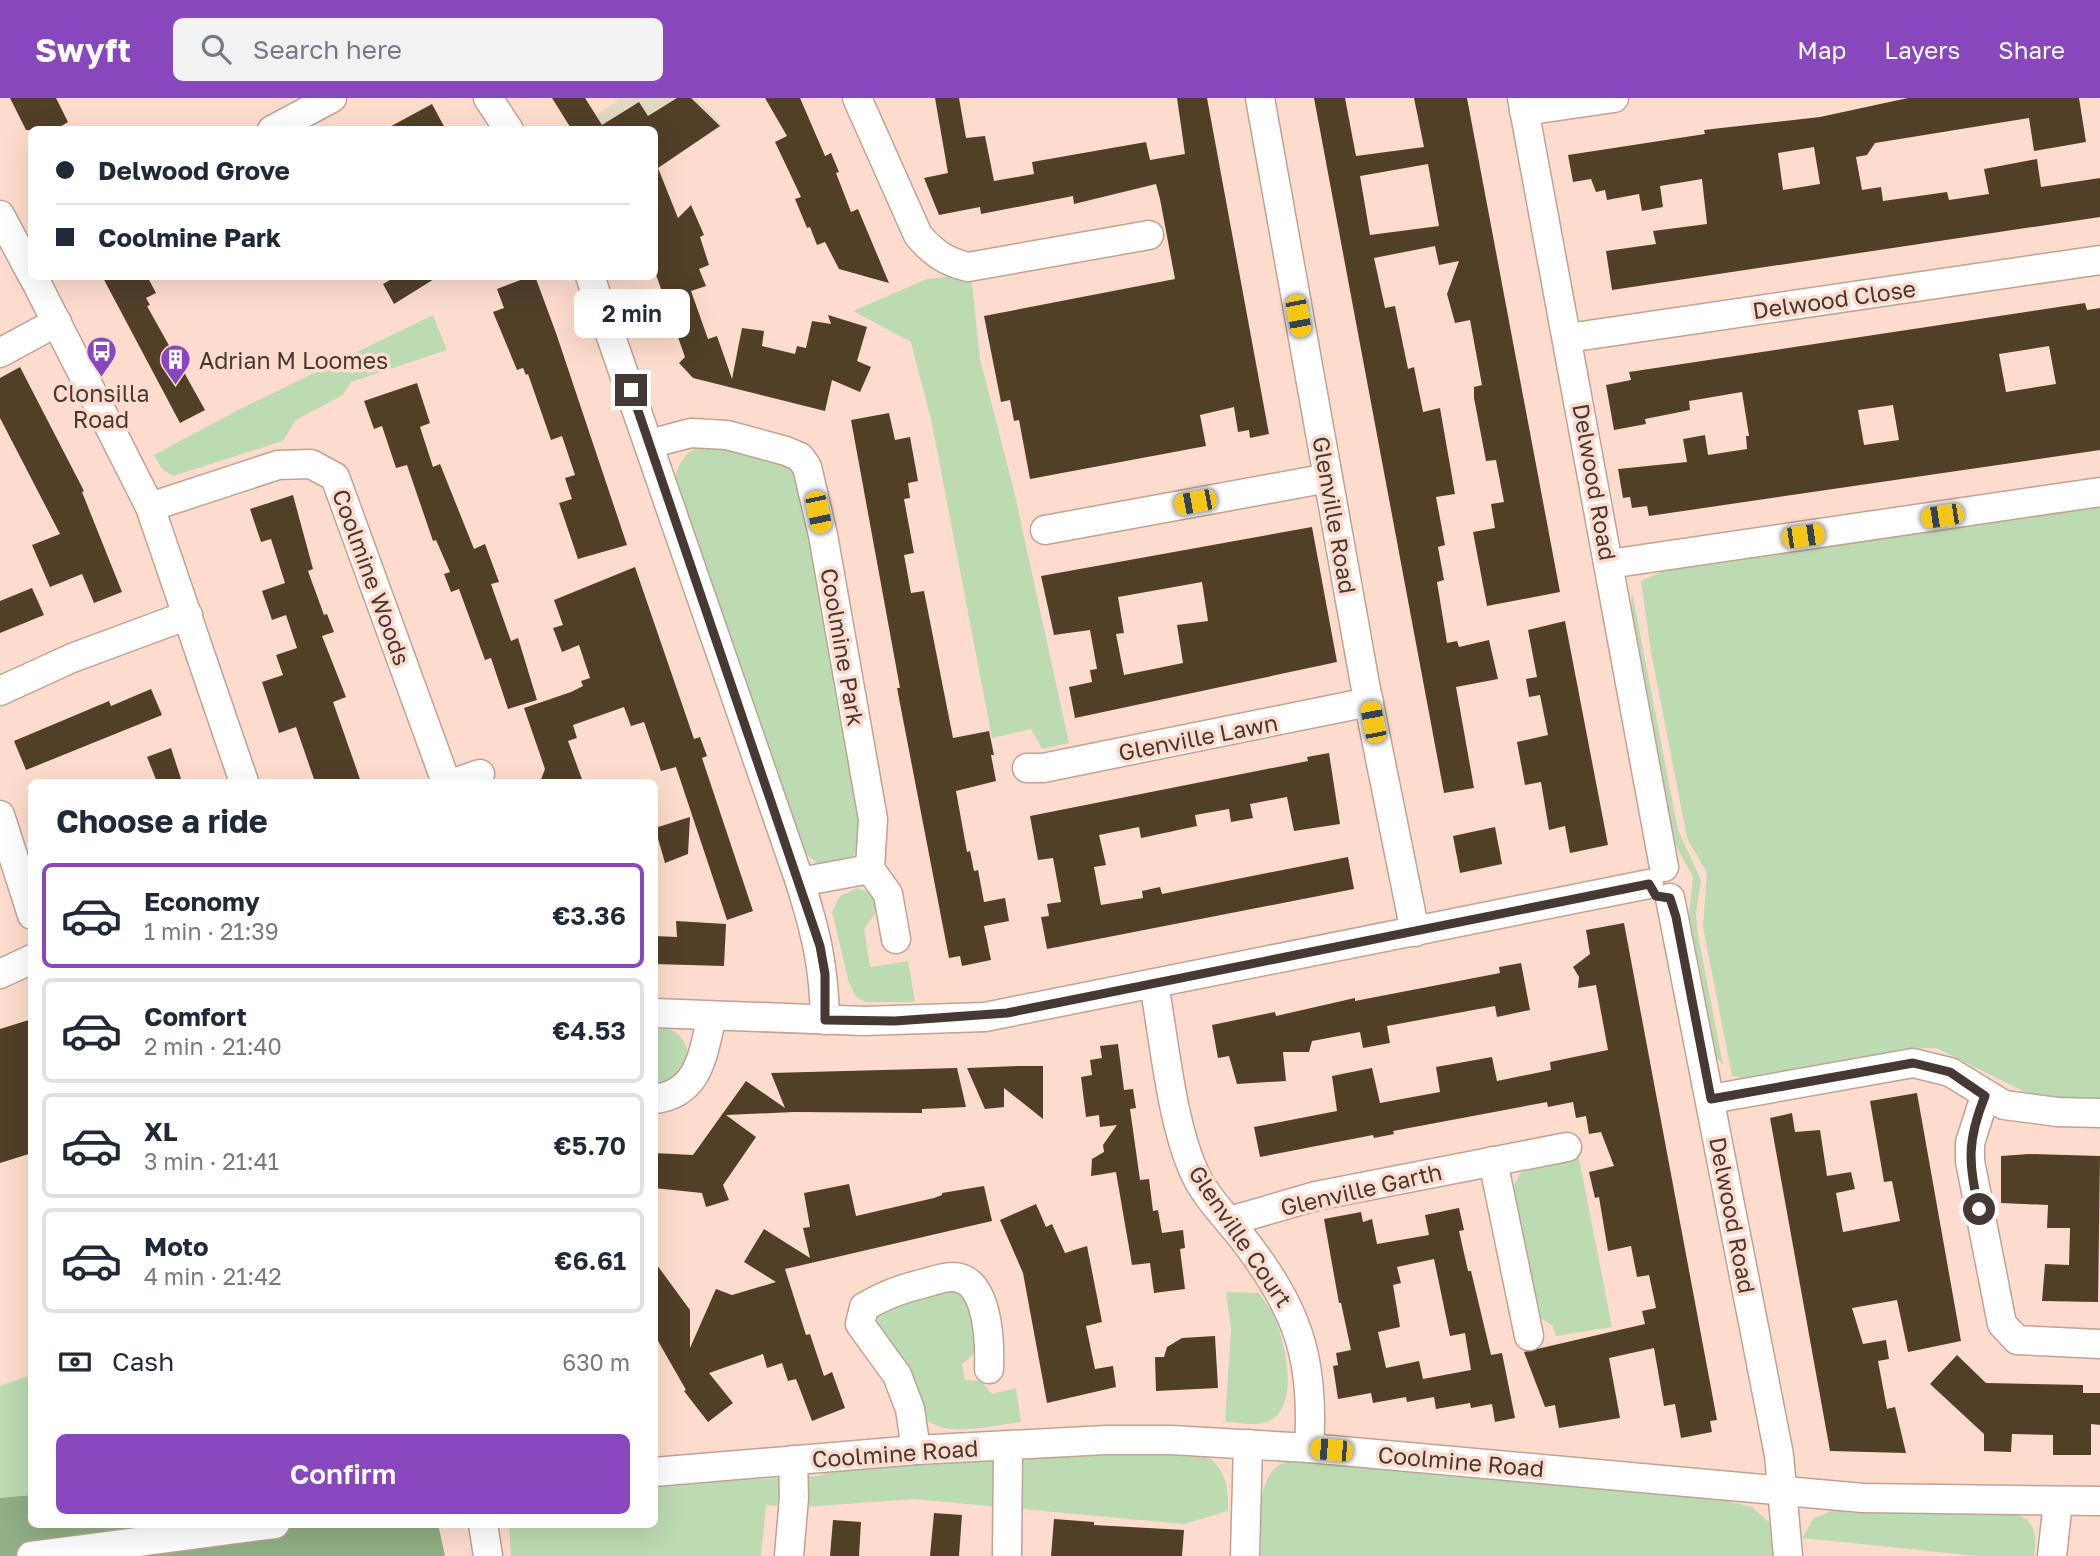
<!DOCTYPE html>
<html lang="en">
<head>
<meta charset="utf-8">
<style>
	:root { --surface:#fff; --page:#f2f2f3; --text:#1f2937; --muted:#747a83; --line:#e0e1e3; --accent:#8847bc }
	body { margin:0; font-family:"Golos Text",sans-serif; background:var(--page); color:var(--text); height:100vh; display:flex; flex-direction:column; font-size:26px; white-space:nowrap }
	* { box-sizing:border-box; margin:0 }
	p { font-size:23px; color:var(--muted) }
	.icon { flex:none; width:38px; height:38px; fill:none; stroke:currentColor; stroke-width:2; stroke-linecap:round; stroke-linejoin:round }
	.map { position:relative; flex:1; overflow:hidden }
	.drawer { position:absolute; left:28px; top:681px; width:630px; height:749px; display:flex; flex-direction:column; background:var(--surface); border-radius:10px; box-shadow:0 7px 28px #0002 }
	.drawer>* { flex:none }
	.hud { position:absolute; left:28px; top:28px; width:630px; height:154px; border-radius:10px; box-shadow:0 7px 28px #0002; display:grid; align-content:center; height:154px; padding:0 28px; background:var(--surface) }
	.end { position:absolute; width:32px; height:32px; margin:-16px; border:9px solid #463933; background:#fff; box-shadow:0 0 0 4px #fff }
	.from { border-radius:50% }
	.bubble { position:absolute; height:49px; border-radius:10px; background:var(--surface); box-shadow:0 7px 28px #0002; font-size:23px; font-weight:600; line-height:49px; text-align:center }
	.car { position:absolute; width:21px; height:42px; margin:-21px -10px; border-radius:9px; box-shadow:0 0 5px 2px #0007; background:linear-gradient(#f5c518 24%,#345 0 40%,#f5c518 0 76%,#345 0 86%,#f5c518 0) }
	.hud b { display:flex; align-items:center; gap:24px; height:66px; font-size:26px }
	.hud b+b { border-top:2px solid var(--line) }
	.hud i { width:18px; height:18px; background:var(--text) }
	ul { padding:0; list-style:none }
	li { display:flex; align-items:center; gap:21px; height:105px; margin:0 14px 10px; padding:0 14px; border:4px solid var(--line); border-radius:10px }
	li div { flex:1 }
	li b { display:block; font-size:26px }
	li em { font-style:normal; font-weight:600 }
	li.current { border-color:var(--accent) }
	li>.icon { width:63px; height:63px; stroke-width:1.5 }
	h2 { padding:0 28px; font-size:32px; line-height:84px }
	.pay { display:flex; align-items:center; gap:18px; height:77px; padding:0 28px; font-size:26px }
	.pay p { margin-inline-start:auto }
	.button { display:flex; gap:14px; margin-top:auto; padding:14px 28px }
	.button a { flex:1; height:80px; border-radius:10px; background:var(--accent); color:#fff; font-size:28px; font-weight:600; line-height:80px; text-align:center }
	header { display:flex; align-items:center; gap:42px; box-sizing:border-box; height:98px; padding:0 35px; background:var(--accent); color:#fff }
	header strong { font-size:33px }
	nav { display:flex; gap:38px; margin-inline-start:auto; font-size:24px }
	.search { width:490px; height:63px; background:var(--page); display:flex; align-items:center; gap:18px; box-sizing:border-box; padding:0 24px; border-radius:10px; color:var(--muted); font-size:26px }
	.map>svg:first-child { display:block }
	.commercial { fill:#e2d9c4 }
	.green { fill:#bcdbb2 }
	.forest { fill:#8faf84 }
	.building { fill:#513f28; fill-rule:evenodd }
	.lines { fill:none; stroke-linecap:round; stroke-linejoin:round }
	.minor-casing { stroke:#c1a193; stroke-width:31 }
	.minor { stroke:#fff; stroke-width:28 }
	.route { stroke:#463933; stroke-width:9 }
	.labels { text-anchor:middle; dominant-baseline:central; stroke-width:7; stroke-linejoin:round; paint-order:stroke }
	.street-label { font-size:23px; fill:#463933; stroke:#fedccd }
	.poi-label { font-size:23px; fill:#463933; stroke:#fedccd; text-anchor:start }
</style>
</head>
<body>
<header>
<strong>Swyft</strong>
<div class="search"><svg class="icon" aria-label="search" viewBox="0 0 24 24"><circle cx="10" cy="10" r="6"/><path d="M15 15l6 6"/></svg>Search here</div>
<nav><a>Map</a><a>Layers</a><a>Share</a></nav>
</header>
<div class="map">
<svg width="2100" height="1458" viewBox="0 0 2100 1458">
	<rect width="100%" height="100%" fill="#fedccd"/>
	<path class="commercial" d="M617,0H696L723,27L655,72L654,32H573L618,3Z"/>
	<g class="green">
		<path d="M971,176L980,261L1014,393L1069,645L1042,651L1031,631L992,640L932,326L911,244L853,213L927,181Z"/>
		<path d="M433,217L447,252L351,284L343,297L296,322L283,343L173,378L162,371L154,357L240,311Z"/>
		<path d="M717,346L797,371L863,715C857,758 865,760 820,768L801,751L674,383C681,357 690,348 717,346Z"/>
		<path d="M2100,407V1001L2033,998L1936,950L1904,951L1754,982L1732,978L1703,829L1707,775L1687,740L1651,554L1641,483L1663,473Z"/>
		<path d="M1632,494L1678,732L1701,782L1696,816L1698,837L1723,967L1715,957L1689,816L1693,779L1675,746L1631,514Z"/>
		<path d="M857,790L869,794L879,810L864,831L870,869L908,863L915,904H865L856,899L849,885L832,814L840,798Z"/>
		<path d="M655,929C675,929 685,939 689,959L677,982L655,989Z"/>
		<path d="M1578,1055L1612,1229L1556,1238L1553,1228L1539,1219L1512,1091L1523,1070Z"/>
		<path d="M950,1191L958,1192L971,1208L978,1253L962,1266L965,1282L981,1283L992,1296L1016,1290L1021,1324C993,1327 941,1343 921,1316L875,1227L876,1215L899,1203Z"/>
		<path d="M1226,1194L1259,1195C1264,1203 1270,1210 1274,1218C1285,1243 1303,1316 1263,1325C1252,1328 1237,1324 1225,1324L1231,1231Z"/>
		<path d="M31,1277V1397L0,1400V1288Z"/>
		<path d="M1123,1356L1207,1358C1226,1371 1229,1392 1228,1413L1184,1426L914,1401L804,1409L766,1407L761,1458H511L509,1426H654L655,1386L818,1378L849,1367Z"/>
		<path d="M1297,1362L1535,1381L1723,1402L1752,1409L1773,1428L1778,1458H1261C1262,1426 1251,1364 1297,1362Z"/>
		<path d="M1838,1411L2018,1417C2036,1423 2037,1441 2034,1458H1978L1802,1440L1814,1420Z"/>
	</g>
	<path class="forest" d="M31,1397L32,1426H438L445,1458H0V1400Z"/>
	<g class="building">
		<path d="M10,0H56L68,24L55,32H26Z"/>
		<path d="M552,0H585L602,27L639,4L648,18L677,0H691L720,28L658,70L678,120L691,107L704,137L700,139L709,167L699,171L706,188L691,193L708,241L717,238L732,281L742,230L764,233L762,248L795,256L797,248L806,250L812,223L831,226L828,217L867,229L857,263L871,269L860,294L832,282L825,313L693,280L679,265L685,259L654,171V32H572Z"/>
		<path d="M765,0H800L825,58L831,55L839,74L836,75L851,114L858,111L889,185L839,171L825,144L817,147L810,129L807,130L795,101L801,99L775,44L787,38Z"/>
		<path d="M935,0H959L966,40L985,38L994,83L1034,76L1032,64L1146,44L1150,62L1185,56L1177,0H1207L1269,336L1250,340L1249,332L1238,334L1234,309L1200,317L1206,348L1030,381L1019,322L1014,323L1010,302L1001,304L984,218L1175,181L1160,101L1156,86L1074,106L1073,98L981,116L980,109L939,117L924,80L948,75Z"/>
		<path d="M1314,0H1345L1356,58L1424,49L1414,0H1467L1560,494L1487,508L1473,434L1495,430L1491,406L1504,404L1496,362L1486,363L1474,300V289L1482,287L1470,222L1455,225L1447,196L1459,163L1439,167L1435,148L1374,160L1385,210L1395,208L1408,271L1414,269L1423,314L1440,310L1455,396L1436,399L1445,447L1438,449L1444,482L1437,484L1447,545L1457,543L1459,549L1489,542L1498,581L1456,589L1474,690L1444,695ZM1428,66L1439,128L1370,137L1360,78Z"/>
		<path d="M1908,0H2079L2086,44L2034,53L2029,20L1875,45L1867,57L1856,59L1862,92L1881,89L1883,103L1947,94L1949,102L1989,96L1984,71L2037,61L2041,89L2100,80V119L1612,192L1606,153L1656,146L1653,133L1707,126L1702,81L1660,88L1663,109L1642,113L1639,96L1607,102L1605,92L1596,94L1591,81L1573,84L1568,57L1705,36L1704,32L1721,30L1820,19ZM1814,49L1820,86L1783,92L1778,55Z"/>
		<path d="M432,6L446,32H384Z"/>
		<path d="M102,178H147L156,195L146,200L150,207L147,208L205,312L180,325Z"/>
		<path d="M397,178H439L394,206L383,186Z"/>
		<path d="M531,178H535L556,235L627,447L578,461L559,405L572,401L565,380L575,377L562,338L551,342L528,276L526,277L523,270L517,272L493,214L504,210L497,191Z"/>
		<path d="M2085,205L2087,212L2100,210V352L1649,418L1647,408L1632,410L1630,399L1623,400L1618,371L1687,364L1683,341L1705,337L1708,357L1747,351L1746,338H1749L1742,294L1689,303L1690,312L1645,321L1646,326L1614,332L1606,287L1631,282L1629,274ZM2049,248L2056,286L2006,294L1999,256ZM1893,307L1899,342L1864,347L1858,312Z"/>
		<path d="M20,269L84,393L82,394L122,494L94,505L82,476L50,489L32,447L60,436L0,320V280Z"/>
		<path d="M417,285L430,325L420,329L433,369L440,366L474,451L485,446L499,484L491,486L511,543L518,540L537,602L508,611L491,560L485,562L459,491L451,494L444,476L450,474L436,442L433,443L407,367L396,370L382,328L374,331L364,303Z"/>
		<path d="M889,315L895,342L910,339L918,383L908,385L910,400L904,401L914,455L904,457L911,495L924,493L953,640L989,633L994,657H991L996,683L956,693L967,754L970,753L974,773L978,772L984,804L1005,800L1009,823L984,828L991,862L962,868L960,858L949,860L897,590H900L851,322Z"/>
		<path d="M293,397L313,471L308,473L324,517L327,516L334,534L322,538L346,599L333,604L361,684H315L296,629L279,635L262,584L283,577L276,557L297,550L286,517L272,522L262,493L285,485L271,441L261,444L250,411Z"/>
		<path d="M1312,429L1337,564L1075,620L1069,589L1092,584L1090,572L1097,571L1090,532L1054,537L1041,478ZM1202,484L1208,523L1177,527L1183,565L1124,577L1116,536L1124,535L1118,499Z"/>
		<path d="M635,469L694,641L700,639L707,658L702,660L753,813L727,822L676,669L661,673L644,624L631,628L624,609L573,627L577,640L568,643L583,684H540L545,671L524,610L571,594L583,588L581,583L590,580L579,547L562,554L553,530L563,527L554,502Z"/>
		<path d="M32,490L44,517L0,535V503Z"/>
		<path d="M1565,523L1608,747L1570,755L1565,728L1549,732L1541,684L1525,687L1517,644L1548,637L1540,597L1529,599L1526,581L1537,579L1528,532Z"/>
		<path d="M151,591L162,617L26,672L14,643L109,603L111,608Z"/>
		<path d="M171,650L182,684H157L147,659Z"/>
		<path d="M1329,655L1340,726L1294,733L1287,699L1250,706L1253,720L1231,724L1229,711L1195,717L1197,728L1141,740L1139,729L1099,737L1106,767L1094,769L1101,807L1143,800L1142,793L1160,789L1162,796L1348,759L1354,791L1047,851L1041,819L1049,818L1047,806L1061,804L1053,760L1038,762L1030,718L1308,663L1307,659Z"/>
		<path d="M690,719L688,756L665,765L655,730Z"/>
		<path d="M1495,729L1502,766L1460,775L1453,738Z"/>
		<path d="M676,823L726,826L724,868L654,866V838L677,839Z"/>
		<path d="M1624,825L1717,1322L1710,1323L1712,1334L1681,1340L1675,1306L1664,1308L1654,1250L1609,1260L1620,1320L1559,1330L1555,1307L1545,1309L1524,1254L1645,1226L1642,1213L1656,1210L1649,1177L1637,1179L1631,1148L1608,1153L1599,1099L1595,1100L1589,1074L1614,1068L1601,1034L1589,1036L1586,1018L1576,1020L1573,1004L1548,1009L1547,1004L1393,1033L1394,1036L1374,1040L1373,1037L1260,1059L1254,1029L1337,1013L1332,978L1372,970L1380,1005L1440,994L1436,969L1492,959L1497,983L1551,972L1550,964L1608,952L1596,887L1578,890L1579,879L1573,869L1590,856L1586,832Z"/>
		<path d="M1521,865L1530,912L1497,919L1495,908L1387,928L1390,945L1363,950L1360,934L1312,943L1309,954H1283L1286,983L1237,986L1229,958L1218,960L1212,927L1275,914L1276,918L1355,900V903L1500,875L1499,869Z"/>
		<path d="M32,921V1055L0,1065V931Z"/>
		<path d="M1118,946L1124,992L1133,991L1136,1010L1130,1011L1140,1082L1149,1081L1153,1113L1158,1112L1162,1135L1183,1132L1185,1150L1180,1151L1185,1191L1154,1195L1150,1165L1132,1167L1116,1074L1091,1078L1092,1061L1104,1054L1103,1047L1117,1027L1100,1029L1099,1017L1086,1019L1081,979L1092,977L1090,962L1102,960L1100,948Z"/>
		<path d="M1019,968H1043V1021L1004,990V1009L985,1011L967,970Z"/>
		<path d="M957,970L966,1009L922,1011V1015L794,1014L726,1017L756,1039L723,1087L729,1102L706,1109L702,1095L654,1090V1055L693,1057L746,983L785,1010L771,975Z"/>
		<path d="M1917,995L1961,1243L1908,1254L1897,1202L1852,1210L1863,1246L1886,1242L1889,1261L1878,1263L1887,1311L1895,1309L1906,1355L1830,1353L1770,1020L1792,1015L1795,1034L1820,1032L1827,1078L1851,1074L1855,1091L1836,1095L1843,1134L1900,1123L1892,1083L1884,1084L1870,1003Z"/>
		<path d="M2029,1056L2100,1058L2098,1204L2042,1203L2045,1166L2069,1167L2070,1130H2047L2048,1107L2001,1105V1058Z"/>
		<path d="M849,1086L856,1118L934,1100L942,1097V1095L984,1088L992,1123L785,1171L806,1237L810,1236L824,1278L832,1274L845,1310L812,1323L796,1281L788,1283L782,1265L767,1270L763,1256L709,1275L733,1305L708,1324L684,1293L686,1292L654,1236V1163L690,1212V1250L716,1191L732,1197L776,1184L744,1164L764,1131L810,1160L803,1130L810,1129L804,1095Z"/>
		<path d="M1036,1106L1046,1129L1052,1126L1065,1155L1087,1148L1102,1224L1086,1228L1095,1271L1113,1268L1116,1289L1047,1305L1023,1175L1000,1122Z"/>
		<path d="M1459,1110L1464,1132L1459,1133L1468,1173H1471L1491,1257L1502,1255L1515,1320L1495,1324L1492,1306L1471,1310L1470,1305L1436,1311L1434,1299L1407,1304L1406,1299L1373,1305L1371,1295L1338,1301L1333,1268L1338,1267L1336,1255L1351,1252L1341,1205H1339L1324,1121L1361,1114L1363,1124L1372,1121L1377,1146L1429,1137L1425,1117ZM1434,1161L1450,1238L1465,1235L1471,1272L1423,1281L1419,1263L1386,1270L1378,1234L1400,1229L1393,1187L1401,1185L1397,1169Z"/>
		<path d="M1215,1238L1218,1290L1156,1293L1155,1259H1164L1167,1249L1182,1240Z"/>
		<path d="M1957,1257L1986,1285L2083,1287V1295H2100V1327L2091,1326V1357H2053V1337L2012,1336L2011,1354L1984,1353V1336L1930,1286Z"/>
		<path d="M934,1415L962,1417L959,1458H930Z"/>
		<path d="M1054,1421L1094,1424V1427L1184,1432L1182,1458H1051Z"/>
		<path d="M833,1422L861,1424L859,1458H830Z"/>
	</g>
	<g class="lines">
		<defs>
			<g id="minor">
				<path d="M488,0L509,32"/>
				<path d="M857,0L918,137C932,154 946,164 968,169L1149,137"/>
				<path d="M1260,0L1365,586L1415,834"/>
				<path d="M1522,0L1664,769"/>
				<path d="M1524,13L1614,0"/>
				<path d="M272,32L332,0"/>
				<path d="M0,117L32,177"/>
				<path d="M33,178L150,409L244,684"/>
				<path d="M590,178L800,784C816,835 824,868 825,922"/>
				<path d="M1568,240L2100,162"/>
				<path d="M0,255L57,224"/>
				<path d="M649,346L691,335L727,337L786,353L800,359L807,369L823,437L873,721L870,771L888,796L896,841"/>
				<path d="M150,409L278,367L311,366L335,379L446,684"/>
				<path d="M1045,432L1328,380"/>
				<path d="M1609,466L2100,394"/>
				<path d="M0,593L72,560L188,517"/>
				<path d="M1027,670H1043L1369,604"/>
				<path d="M457,684L480,676"/>
				<path d="M0,717L32,817"/>
				<path d="M800,784L870,771"/>
				<path d="M1670,800L1779,1357L1788,1458"/>
				<path d="M0,876L32,861"/>
				<path d="M1154,886C1164,941 1171,1019 1192,1069C1202,1095 1224,1117 1241,1138C1297,1210 1315,1258 1309,1350"/>
				<path d="M654,915L864,923L985,919L1649,786"/>
				<path d="M1985,998L1970,1045V1063L2002,1226L2017,1242L2100,1246"/>
				<path d="M654,1001C700,996 703,955 712,918"/>
				<path d="M1711,1001L1913,965L1950,974L2004,1007L2057,1014L2100,1015"/>
				<path d="M1493,1063L1529,1238"/>
				<path d="M1230,1123L1316,1098L1567,1049"/>
				<path d="M916,1352L910,1311L897,1277L860,1226L864,1209C884,1197 903,1190 925,1185C933,1183 943,1179 952,1179C989,1178 990,1246 989,1271"/>
				<path d="M654,1374L916,1352L1106,1342H1171L1309,1350L1863,1400L2100,1403"/>
				<path d="M483,1426L488,1458"/>
				<path d="M31,1458L275,1426"/>
				<path d="M789,1458L794,1400L793,1362"/>
				<path d="M1007,1458L1008,1349"/>
				<path d="M1245,1458L1248,1346"/>
				<path d="M2052,1458L2058,1404"/>
			</g>
		</defs>
		<use href="#minor" class="minor-casing"/>
		<use href="#minor" class="minor"/>
	</g>
	<g class="lines">
		<path class="route" d="M631,292L820,848L825,876V922L895,923L1007,915L1649,786L1656,798L1670,800L1676,819L1711,1001L1913,965L1950,974L1985,998C1967,1042 1968,1066 1979,1111"/>
	</g>
	<defs>
		<symbol id="bus-pin" viewBox="-11 -11 22 30"><path d="M0 17L-7.5 6A9.5 9.5 0 1 1 7.5 6Z" fill="#8847bc" stroke="#fedccd"/><path d="M-5-6H5V4H4V6H2V4H-2V6H-4V4H-5ZM-3.5-4V0h7V-4ZM-3.5 1.2v1.5H-2V1.2ZM2 1.2v1.5H3.5V1.2Z" fill="#fff"/></symbol>
		<symbol id="building-pin" viewBox="-11 -11 22 30"><path d="M0 17L-7.5 6A9.5 9.5 0 1 1 7.5 6Z" fill="#8847bc" stroke="#fedccd"/><path d="M-4-6H4V6H1V3H-1V6H-4ZM-2.5-4.3h1.7v1.8h-1.7ZM.8-4.3h1.7v1.8H.8ZM-2.5-1h1.7V.8h-1.7ZM.8-1h1.7V.8H.8Z" fill="#fff"/></symbol>
	</defs>
	<g fill-rule="evenodd">
		<use href="#bus-pin" x="84" y="236" width="35" height="47"/>
		<use href="#building-pin" x="158" y="244" width="35" height="47"/>
	</g>
	<g class="labels">
		<g class="street-label">
			<text transform="translate(1834 201) rotate(-8)">Delwood Close</text>
			<text transform="translate(1595 384) rotate(80)">Delwood Road</text>
			<text transform="translate(1335 417) rotate(80)">Glenville Road</text>
			<text transform="translate(372 479) rotate(70)">Coolmine Woods</text>
			<text transform="translate(843 549) rotate(80)">Coolmine Park</text>
			<text transform="translate(1198 639) rotate(-11)">Glenville Lawn</text>
			<text transform="translate(1361 1091) rotate(-13)">Glenville Garth</text>
			<text transform="translate(1733 1117) rotate(79)">Delwood Road</text>
			<text transform="translate(1241 1138) rotate(56)">Glenville Court</text>
			<text transform="translate(895 1355) rotate(-4)">Coolmine Road</text>
			<text transform="translate(1461 1363) rotate(5)">Coolmine Road</text>
		</g>
		<g class="poi-label">
			<text x="199" y="262">Adrian M Loomes</text>
			<text x="101" y="295" text-anchor="middle">Clonsilla<tspan x="101" dy="26">Road</tspan></text>
		</g>
	</g>
</svg>
<i class="end from" style="left:1979px;top:1111px"></i>
<i class="end" style="left:631px;top:292px"></i>
<div class="bubble" style="left:574px;top:191px;width:116px">2 min</div>
<i class="car" style="left:1298px;top:218px;rotate:169deg"></i>
<i class="car" style="left:1195px;top:404px;rotate:259deg"></i>
<i class="car" style="left:818px;top:414px;rotate:168deg"></i>
<i class="car" style="left:1942px;top:418px;rotate:261deg"></i>
<i class="car" style="left:1803px;top:438px;rotate:82deg"></i>
<i class="car" style="left:1373px;top:624px;rotate:349deg"></i>
<i class="car" style="left:1331px;top:1352px;rotate:275deg"></i>
<div class="hud">
<b><i class="from"></i>Delwood Grove</b>
<b><i></i>Coolmine Park</b>
</div>
<section class="drawer">
<h2>Choose a ride</h2>
<ul>
<li class="current"><svg class="icon" aria-label="car" viewBox="0 0 24 24"><path d="M5 17H2v-5l4-1 3-4h7l3 4 3 1v5h-3M9 17h6M6 11h13"/><circle cx="7" cy="17" r="2"/><circle cx="17" cy="17" r="2"/></svg><div><b>Economy</b><p>1 min · 21:39</p></div><em>€3.36</em></li>
<li><svg class="icon" aria-label="car" viewBox="0 0 24 24"><path d="M5 17H2v-5l4-1 3-4h7l3 4 3 1v5h-3M9 17h6M6 11h13"/><circle cx="7" cy="17" r="2"/><circle cx="17" cy="17" r="2"/></svg><div><b>Comfort</b><p>2 min · 21:40</p></div><em>€4.53</em></li>
<li><svg class="icon" aria-label="car" viewBox="0 0 24 24"><path d="M5 17H2v-5l4-1 3-4h7l3 4 3 1v5h-3M9 17h6M6 11h13"/><circle cx="7" cy="17" r="2"/><circle cx="17" cy="17" r="2"/></svg><div><b>XL</b><p>3 min · 21:41</p></div><em>€5.70</em></li>
<li><svg class="icon" aria-label="car" viewBox="0 0 24 24"><path d="M5 17H2v-5l4-1 3-4h7l3 4 3 1v5h-3M9 17h6M6 11h13"/><circle cx="7" cy="17" r="2"/><circle cx="17" cy="17" r="2"/></svg><div><b>Moto</b><p>4 min · 21:42</p></div><em>€6.61</em></li>
</ul>
<div class="pay"><svg class="icon" aria-label="cash" viewBox="0 0 24 24"><path d="M3 7h18v10H3z"/><circle cx="12" cy="12" r="2"/></svg>Cash<p>630 m</p></div>
<div class="button"><a>Confirm</a></div>
</section>
</div>
</body>
</html>
